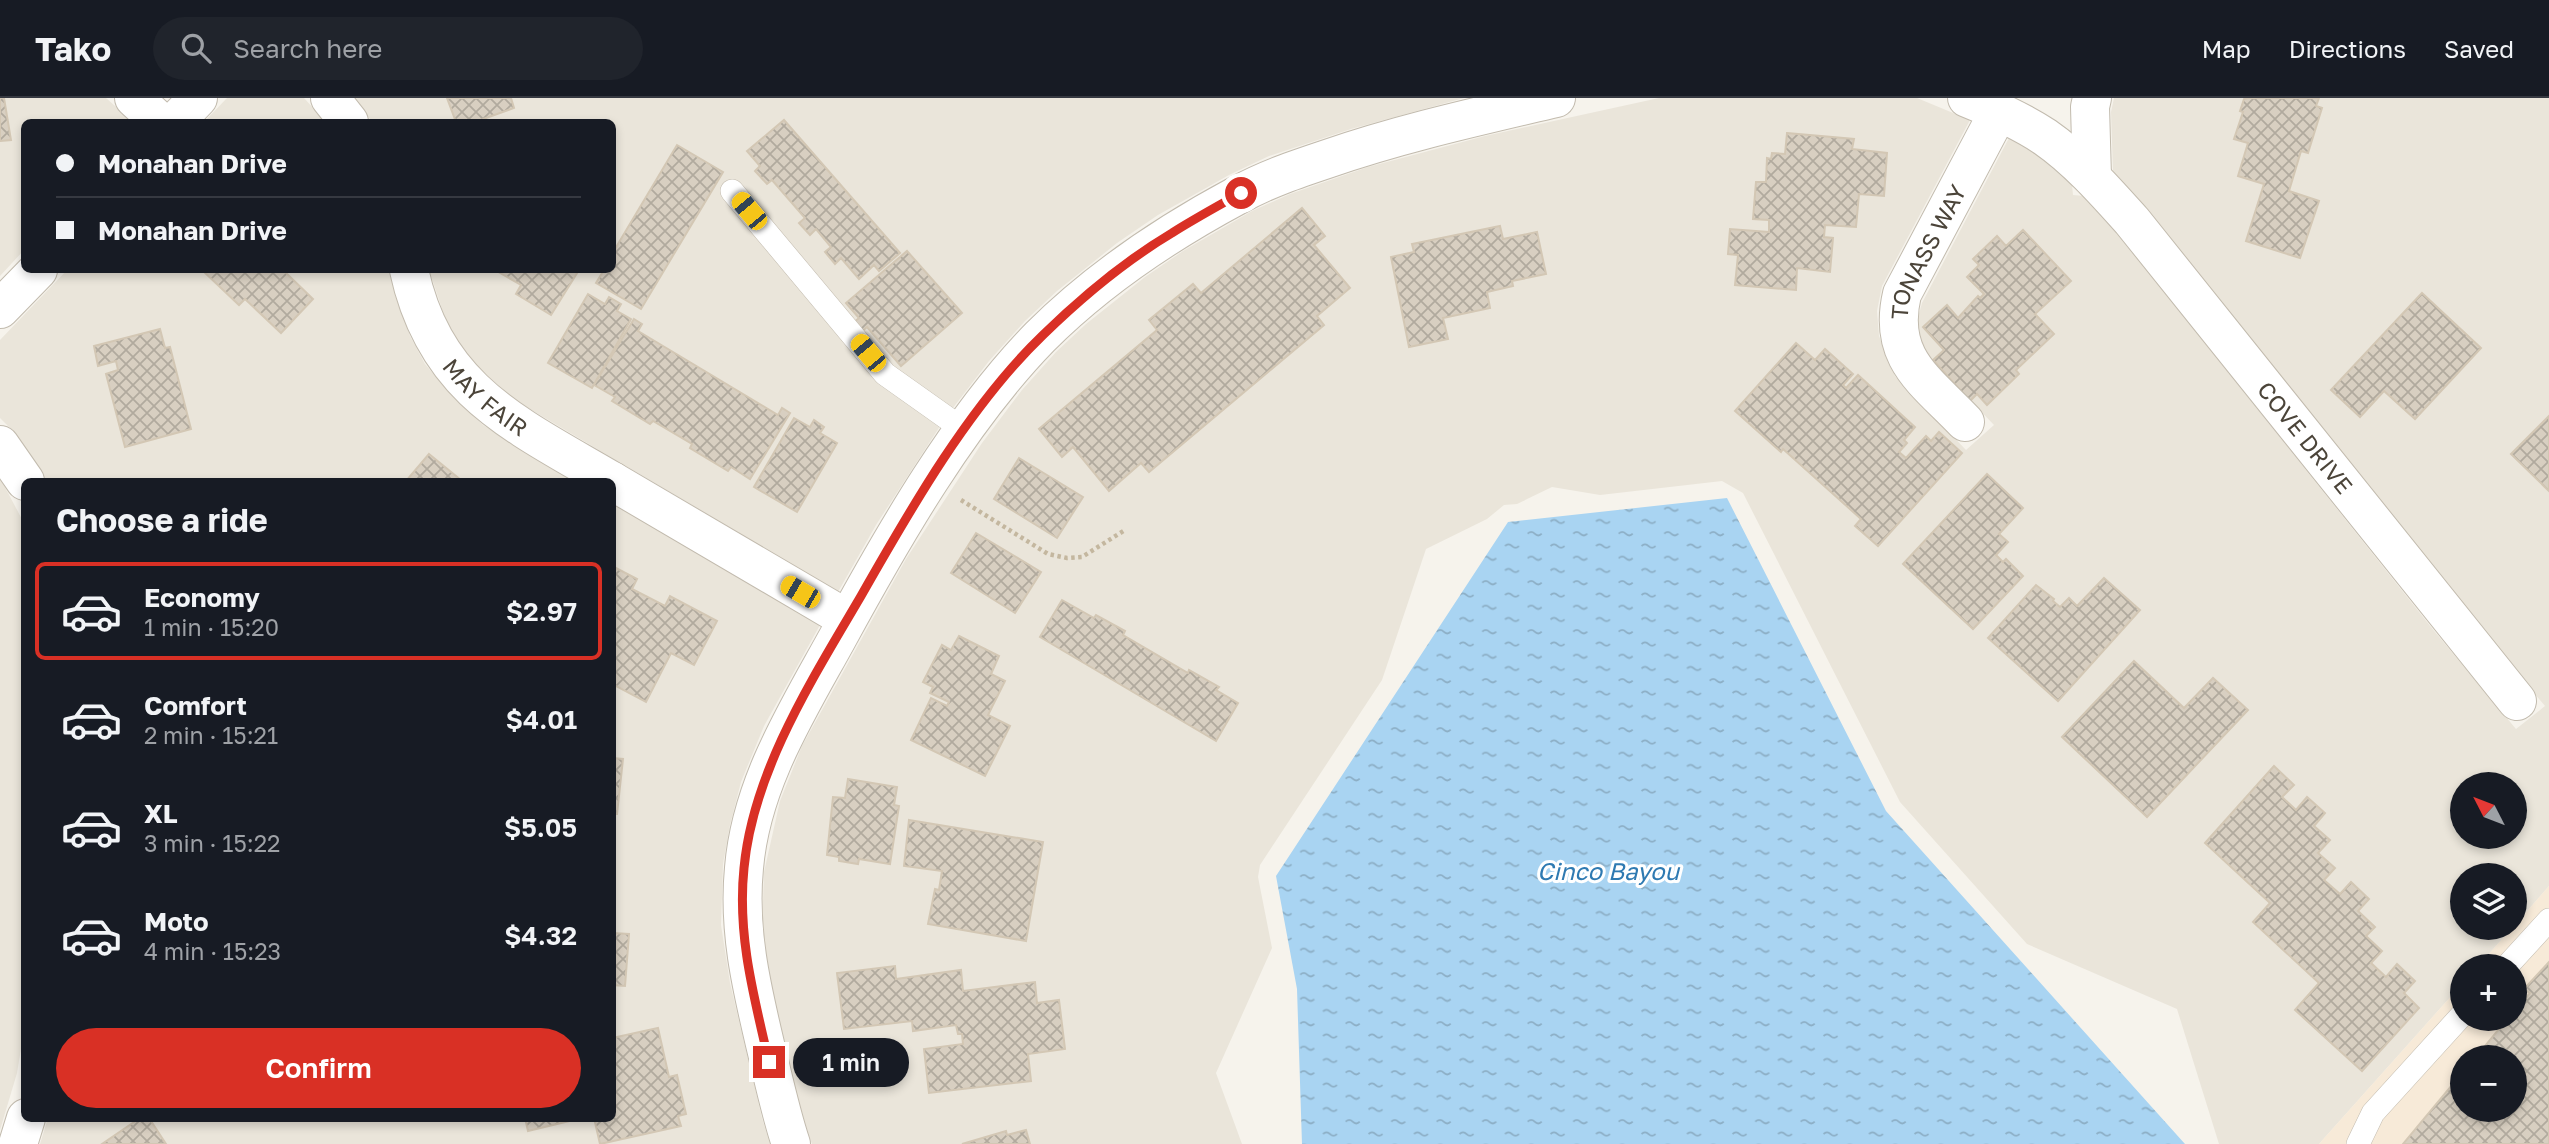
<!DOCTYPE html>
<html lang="en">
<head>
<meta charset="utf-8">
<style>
	:root { --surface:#171b24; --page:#20242c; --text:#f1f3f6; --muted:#9ea1a6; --line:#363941; --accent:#d93025 }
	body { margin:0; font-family:"Golos Text",sans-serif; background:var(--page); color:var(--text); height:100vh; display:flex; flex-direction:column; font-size:26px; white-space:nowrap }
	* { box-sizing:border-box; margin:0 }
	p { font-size:23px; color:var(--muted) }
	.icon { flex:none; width:38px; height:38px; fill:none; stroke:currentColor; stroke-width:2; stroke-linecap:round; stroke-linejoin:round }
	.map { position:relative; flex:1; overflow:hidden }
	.sheet { position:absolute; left:21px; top:380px; width:595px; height:644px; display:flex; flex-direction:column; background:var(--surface); border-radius:10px; box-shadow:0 4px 10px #0003 }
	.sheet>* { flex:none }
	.guide { position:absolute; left:21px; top:21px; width:595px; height:154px; border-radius:10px; box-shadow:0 4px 10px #0003; display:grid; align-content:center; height:154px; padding:0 35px; background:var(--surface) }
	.needle { width:46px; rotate:312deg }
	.buttons { position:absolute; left:2450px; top:674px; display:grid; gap:14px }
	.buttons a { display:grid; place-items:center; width:77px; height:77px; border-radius:50%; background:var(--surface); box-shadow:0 4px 10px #0003; font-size:35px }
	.end { position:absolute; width:32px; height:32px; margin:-16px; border:9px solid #d93025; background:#fff; box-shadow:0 0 0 4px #fff }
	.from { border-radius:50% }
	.bubble { position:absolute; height:49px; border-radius:24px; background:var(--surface); box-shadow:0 4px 10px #0003; font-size:23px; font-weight:600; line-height:49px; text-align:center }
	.car { position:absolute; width:21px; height:42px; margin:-21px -10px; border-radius:9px; box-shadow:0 0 5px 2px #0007; background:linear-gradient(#f5c518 24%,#345 0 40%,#f5c518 0 76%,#345 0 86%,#f5c518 0) }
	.guide b { display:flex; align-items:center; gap:24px; height:66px; font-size:26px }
	.guide b+b { border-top:2px solid var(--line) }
	.guide i { width:18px; height:18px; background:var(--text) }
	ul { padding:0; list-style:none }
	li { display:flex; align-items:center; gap:21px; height:98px; margin:0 14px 10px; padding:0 21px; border:4px solid transparent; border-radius:10px }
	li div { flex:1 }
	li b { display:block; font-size:26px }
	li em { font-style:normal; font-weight:600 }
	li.active { border-color:var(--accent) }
	li>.icon { width:63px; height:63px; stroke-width:1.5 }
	h2 { padding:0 35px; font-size:32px; line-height:84px }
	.primary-button { display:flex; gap:14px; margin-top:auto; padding:14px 35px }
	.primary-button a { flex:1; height:80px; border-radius:42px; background:var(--accent); color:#fff; font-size:28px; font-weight:600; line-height:80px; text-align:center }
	header { display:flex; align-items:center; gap:42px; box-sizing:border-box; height:98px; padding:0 35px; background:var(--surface); border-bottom:2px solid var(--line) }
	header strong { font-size:33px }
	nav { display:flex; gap:38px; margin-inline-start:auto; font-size:24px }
	.search { width:490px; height:63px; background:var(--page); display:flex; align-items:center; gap:18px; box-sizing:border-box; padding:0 24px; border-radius:38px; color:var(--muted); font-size:26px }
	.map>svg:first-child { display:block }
	.residential { fill:#eae5da; fill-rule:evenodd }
	.commercial { fill:#f7ead8; fill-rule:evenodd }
	.water { fill:url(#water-ripples) }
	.building { fill:url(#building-cross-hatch); stroke:#d3c7b4; stroke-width:2 }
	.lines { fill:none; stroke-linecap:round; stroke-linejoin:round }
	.lane-casing { stroke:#c2bbae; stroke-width:24 }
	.street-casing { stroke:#c2bbae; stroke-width:40 }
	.path { stroke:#c4b79f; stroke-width:4.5; stroke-dasharray:3.5 3.5; stroke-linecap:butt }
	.lane { stroke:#fff; stroke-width:23 }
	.street { stroke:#fff; stroke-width:38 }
	.route { stroke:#d93025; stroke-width:9 }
	.labels { text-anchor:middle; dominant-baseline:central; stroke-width:6; stroke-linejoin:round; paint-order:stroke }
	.street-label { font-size:23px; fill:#4b4439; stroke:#fff }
	.water-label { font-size:24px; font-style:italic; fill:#2e7ab2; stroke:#fff }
</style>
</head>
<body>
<header>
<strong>Tako</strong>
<div class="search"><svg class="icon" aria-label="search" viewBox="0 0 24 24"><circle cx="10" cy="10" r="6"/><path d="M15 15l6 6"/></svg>Search here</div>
<nav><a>Map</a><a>Directions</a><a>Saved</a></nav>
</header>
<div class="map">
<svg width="2549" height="1046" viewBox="0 0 2549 1046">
	<defs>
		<pattern id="water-ripples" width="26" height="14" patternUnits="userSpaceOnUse" patternTransform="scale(1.75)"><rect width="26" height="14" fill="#a9d4f2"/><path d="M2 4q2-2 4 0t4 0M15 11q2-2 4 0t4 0" fill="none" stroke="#8caec5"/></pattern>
		<pattern id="building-cross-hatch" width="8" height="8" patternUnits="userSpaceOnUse" patternTransform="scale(1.75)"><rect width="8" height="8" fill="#d8cfc1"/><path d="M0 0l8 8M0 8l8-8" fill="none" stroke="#b1aa9e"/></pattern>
	</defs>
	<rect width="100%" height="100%" fill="#f6f3ec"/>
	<g class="residential">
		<path d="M0,0H106L133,24H24V152L0,178Z"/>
		<path d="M227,0H304L326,24H204Z"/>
		<path d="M355,0H1464L1351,31L1269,58L1229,77L1158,117L1117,145L1057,193L1025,223L989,263L946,319L876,427L838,494L503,295L482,275L458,245L448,229L429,172H612V24H372Z"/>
		<path d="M1659,0H1917L1970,22L1882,188L1877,213L1879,238L1895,278L1966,352L1994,327L1926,256L1920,239L1918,219L1922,205L2009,40L2036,56L2072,87L2073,97L2084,98L2117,135L2435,534L2516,631L2545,608L2465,512L2148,112L2113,74L2111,14L2114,0H2549V788L2515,827V777H2462V830H2512L2478,868H2462V886L2319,1046H2219L2177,911L2027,846L1900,704L1743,395L1722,383L1600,397L1552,389L1517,406L1504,407L1487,421L1426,451L1382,582L1260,767L1258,779L1272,850L1216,975L1242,1046H812L801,1015L770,882L762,832L764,774L780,703L802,648L906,461L982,345L1022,292L1056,254L1086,226L1145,179L1183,153L1252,113L1290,96L1368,69L1485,38ZM2462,686H2515V738H2462Z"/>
		<path d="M67,172H388L410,238L425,266L455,301L483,327L575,383H47L16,336L0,320V242Z"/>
		<path d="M0,380L24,425V933L17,975L0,1032Z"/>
		<path d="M613,405L820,527L764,628L741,684L730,727L723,766L721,827L730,885L762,1020L770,1046H40L48,1020H612Z"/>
	</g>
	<path class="commercial" d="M2549,788V1046H2319L2462,886V920H2515V868H2478L2512,830H2515V827ZM2462,959H2515V1012H2462Z"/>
	<path class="water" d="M1727,400L1886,713L2185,1046H1302L1297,891L1276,778L1508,424Z"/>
	<g class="building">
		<path d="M0,0H4L11,42L0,43Z"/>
		<path d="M447,0H511L514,10L475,24H456Z"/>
		<path d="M2248,0H2319L2316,8L2322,10L2308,55L2301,53L2289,93L2319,103L2300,160L2246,143L2264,86L2238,78L2248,45L2234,41L2243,14L2240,13L2244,1Z"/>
		<path d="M784,22L900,155L879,173L874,167L859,181L841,160L835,166L825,154L831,149L816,131L810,137L799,125L805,120L772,82L767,86L755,73L760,68L747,53Z"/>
		<path d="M1787,35L1854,41L1852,51L1887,55L1884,98L1859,96L1856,129L1825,127L1824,139L1833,140L1830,174L1797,170L1796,192L1735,187L1738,157L1728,156L1730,131L1769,134V122L1753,121L1756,84H1766L1767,60L1771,61L1772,55L1785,56Z"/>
		<path d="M677,47L723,74L641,211L596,185L604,172H612V156Z"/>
		<path d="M1302,110L1325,138L1314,147L1350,190L1317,218L1324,227L1149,374L1141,365L1109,393L1073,349L1062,359L1039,331L1157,232L1149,222L1193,186L1201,195Z"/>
		<path d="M1500,128L1503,141L1537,134L1546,176L1512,183L1513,188L1487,194L1490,210L1443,220L1448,241L1409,249L1391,159L1414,154L1412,146Z"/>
		<path d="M2023,132L2071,183L2035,216L2054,236L2016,272L2019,276L1987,307L1977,296L1970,303L1933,262L1944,252L1923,229L1947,207L1958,220L1978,198L1980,200L1984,196L1967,179L1979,167L1973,161L1997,138L2006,148Z"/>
		<path d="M907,153L962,215L901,268L867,229L861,234L853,225L859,220L846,205Z"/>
		<path d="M202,172H283L313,201L281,235L245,201L239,207Z"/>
		<path d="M495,172H579L551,217L516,196L521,187Z"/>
		<path d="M2422,195L2481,250L2415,321L2384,293L2360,319L2331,292Z"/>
		<path d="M588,196L605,206L609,199L621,206L617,213L631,221L592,290L548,265Z"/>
		<path d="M634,221L642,226L638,233L778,317L782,310L790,315L750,381L731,369L728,373L690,350L692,346L653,323L650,326L612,303L615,299L594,287Z"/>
		<path d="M160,231L165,250L170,249L191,331L125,349L106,276L118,272L116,263L98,268L94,248Z"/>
		<path d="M1796,245L1815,262L1825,251L1853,276L1843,287L1846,290L1858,277L1915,329L1904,342L1907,345L1899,354L1906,360L1926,338L1931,343L1939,334L1962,355L1878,448L1855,428L1861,421L1783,351L1781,354L1735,313Z"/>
		<path d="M2549,318V393L2511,356Z"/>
		<path d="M794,320L810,329L814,322L824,329L820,335L837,345L797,414L754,389Z"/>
		<path d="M429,356L461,382L460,383H406Z"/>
		<path d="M1019,360L1083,399L1057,440L994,401Z"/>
		<path d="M1987,376L2023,410L1999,436L2008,444L1996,457L2003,464L2006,461L2023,478L1973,531L1903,466Z"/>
		<path d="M976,435L1041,474L1015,515L951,475Z"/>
		<path d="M612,468L637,481L632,491L665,508L670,498L717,523L694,567L671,555L646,604L612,586Z"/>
		<path d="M2104,480L2140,512L2058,603L1988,540L2036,487L2054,501L2053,503L2060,509L2069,500L2077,508Z"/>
		<path d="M1062,502L1094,520L1096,517L1125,533L1123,537L1188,575L1189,572L1219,589L1216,592L1238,605L1216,643L1040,539Z"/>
		<path d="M959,538L999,558L991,576L1005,583L988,617L1010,628L985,678L911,642L931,600L947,608L949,604L930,595L933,589L923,584L942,547L951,552Z"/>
		<path d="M2134,563L2184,610L2213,580L2248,612L2147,719L2062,639Z"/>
		<path d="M612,660L623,661L617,716H612Z"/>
		<path d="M2274,668L2294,687L2282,699L2296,712L2307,699L2325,715L2314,728L2330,742L2318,755L2335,770L2324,782L2340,796L2351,784L2369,801L2358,813L2375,829L2366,838L2382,853L2371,865L2386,879L2397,866L2415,883L2404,895L2419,910L2362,973L2295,912L2319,885L2253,824L2270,805L2205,745Z"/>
		<path d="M848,681L897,689L894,707L899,708L890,766L859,761L858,766L839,763V759L827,757L833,699L845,700Z"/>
		<path d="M909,722L1043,744L1026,843L928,826L935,791L939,792L942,773L904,768Z"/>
		<path d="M612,835L629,836L625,888L612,887Z"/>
		<path d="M2549,864V1046H2403L2462,975V1012H2515V959H2476L2508,920H2515V913L2530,895L2524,891Z"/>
		<path d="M895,868L896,881L961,872L963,893L1035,884L1037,905L1059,902L1065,951L1028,956L1031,983L929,995L924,951L963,946L962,936H958L956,927L913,933L912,923L844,931L837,875Z"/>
		<path d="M658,930L669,979L677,977L686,1016L678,1018L681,1028L600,1046L594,1020H612V940Z"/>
		<path d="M140,1020H149L166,1046H102Z"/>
		<path d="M525,1020H582L528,1033Z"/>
		<path d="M1026,1032L1030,1046H962L1006,1033L1007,1037Z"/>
	</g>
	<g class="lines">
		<defs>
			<g id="lane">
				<path d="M732,93L885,276L964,332"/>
				<path d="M2507,868L2549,822"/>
				<path d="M2358,1046L2373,1015L2462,917"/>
			</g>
			<g id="street">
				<path d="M134,0L160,24"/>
				<path d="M330,0L349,24"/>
				<path id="s1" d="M1967,0C1994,11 2021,23 2045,39C2078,62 2106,94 2132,123L2517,603"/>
				<path d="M2092,0L2090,9L2092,79"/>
				<path d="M175,24L198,0"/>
				<path id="s2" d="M409,172C435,292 515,326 612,383"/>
				<path d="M0,211L38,172"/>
				<path id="s3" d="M1965,324C1925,282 1887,260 1902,196L1999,13"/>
				<path d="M0,347L25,383"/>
				<path d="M612,383L847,521"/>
				<path d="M18,1046L26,1020"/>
				<path d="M791,1046C780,1013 773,979 765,946C751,887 738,831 744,770C751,685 798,612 838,539C893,438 960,321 1040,239C1098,181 1167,135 1238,97C1267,81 1297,71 1327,61C1402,35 1480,18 1556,0"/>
			</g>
		</defs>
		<use href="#lane" class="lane-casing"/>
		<use href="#street" class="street-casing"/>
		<path class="path" d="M961,402L1048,456L1067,460L1082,459L1125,432"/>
		<use href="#lane" class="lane"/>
		<use href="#street" class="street"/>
	</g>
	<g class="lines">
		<path class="route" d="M769,964C754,899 737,837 744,770C753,673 813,580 861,498C911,410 970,307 1043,237C1082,199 1125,163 1172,135C1194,121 1218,108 1241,95"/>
	</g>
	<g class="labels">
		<g class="street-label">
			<text stroke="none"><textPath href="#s3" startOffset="200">TONASS WAY</textPath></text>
			<text stroke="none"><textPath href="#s2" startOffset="152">MAY FAIR</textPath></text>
			<text stroke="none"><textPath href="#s1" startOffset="486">COVE DRIVE</textPath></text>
		</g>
		<g class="water-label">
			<text x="1608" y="772">Cinco Bayou</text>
		</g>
	</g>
</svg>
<div class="buttons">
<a><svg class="needle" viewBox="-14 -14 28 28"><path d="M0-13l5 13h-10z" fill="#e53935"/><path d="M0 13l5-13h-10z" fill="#9ea1a6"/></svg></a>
<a><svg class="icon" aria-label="layers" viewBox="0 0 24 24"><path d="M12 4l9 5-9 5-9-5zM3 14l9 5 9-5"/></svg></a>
<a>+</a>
<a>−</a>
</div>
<i class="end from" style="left:1241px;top:95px"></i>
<i class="end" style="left:769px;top:964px"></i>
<div class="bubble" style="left:793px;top:940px;width:116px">1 min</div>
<i class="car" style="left:749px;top:113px;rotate:320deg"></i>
<i class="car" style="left:868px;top:255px;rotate:320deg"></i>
<i class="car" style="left:800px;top:494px;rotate:300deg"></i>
<div class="guide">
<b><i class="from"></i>Monahan Drive</b>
<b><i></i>Monahan Drive</b>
</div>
<section class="sheet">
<h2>Choose a ride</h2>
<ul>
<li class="active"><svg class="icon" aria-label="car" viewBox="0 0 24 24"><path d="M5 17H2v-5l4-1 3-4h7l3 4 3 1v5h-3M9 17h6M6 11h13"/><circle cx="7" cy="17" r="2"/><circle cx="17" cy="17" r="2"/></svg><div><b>Economy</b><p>1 min · 15:20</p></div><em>$2.97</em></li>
<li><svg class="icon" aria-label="car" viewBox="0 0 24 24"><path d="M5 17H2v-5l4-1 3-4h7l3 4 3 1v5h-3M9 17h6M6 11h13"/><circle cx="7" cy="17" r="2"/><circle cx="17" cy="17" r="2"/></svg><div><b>Comfort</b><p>2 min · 15:21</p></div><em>$4.01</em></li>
<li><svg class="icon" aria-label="car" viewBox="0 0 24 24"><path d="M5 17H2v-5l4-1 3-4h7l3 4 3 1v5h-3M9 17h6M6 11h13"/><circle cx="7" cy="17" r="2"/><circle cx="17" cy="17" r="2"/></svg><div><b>XL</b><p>3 min · 15:22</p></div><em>$5.05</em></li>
<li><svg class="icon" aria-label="car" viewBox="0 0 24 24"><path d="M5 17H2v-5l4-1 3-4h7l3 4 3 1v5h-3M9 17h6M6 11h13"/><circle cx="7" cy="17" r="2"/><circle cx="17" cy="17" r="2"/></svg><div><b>Moto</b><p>4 min · 15:23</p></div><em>$4.32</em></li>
</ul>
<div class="primary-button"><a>Confirm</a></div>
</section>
</div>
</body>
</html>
